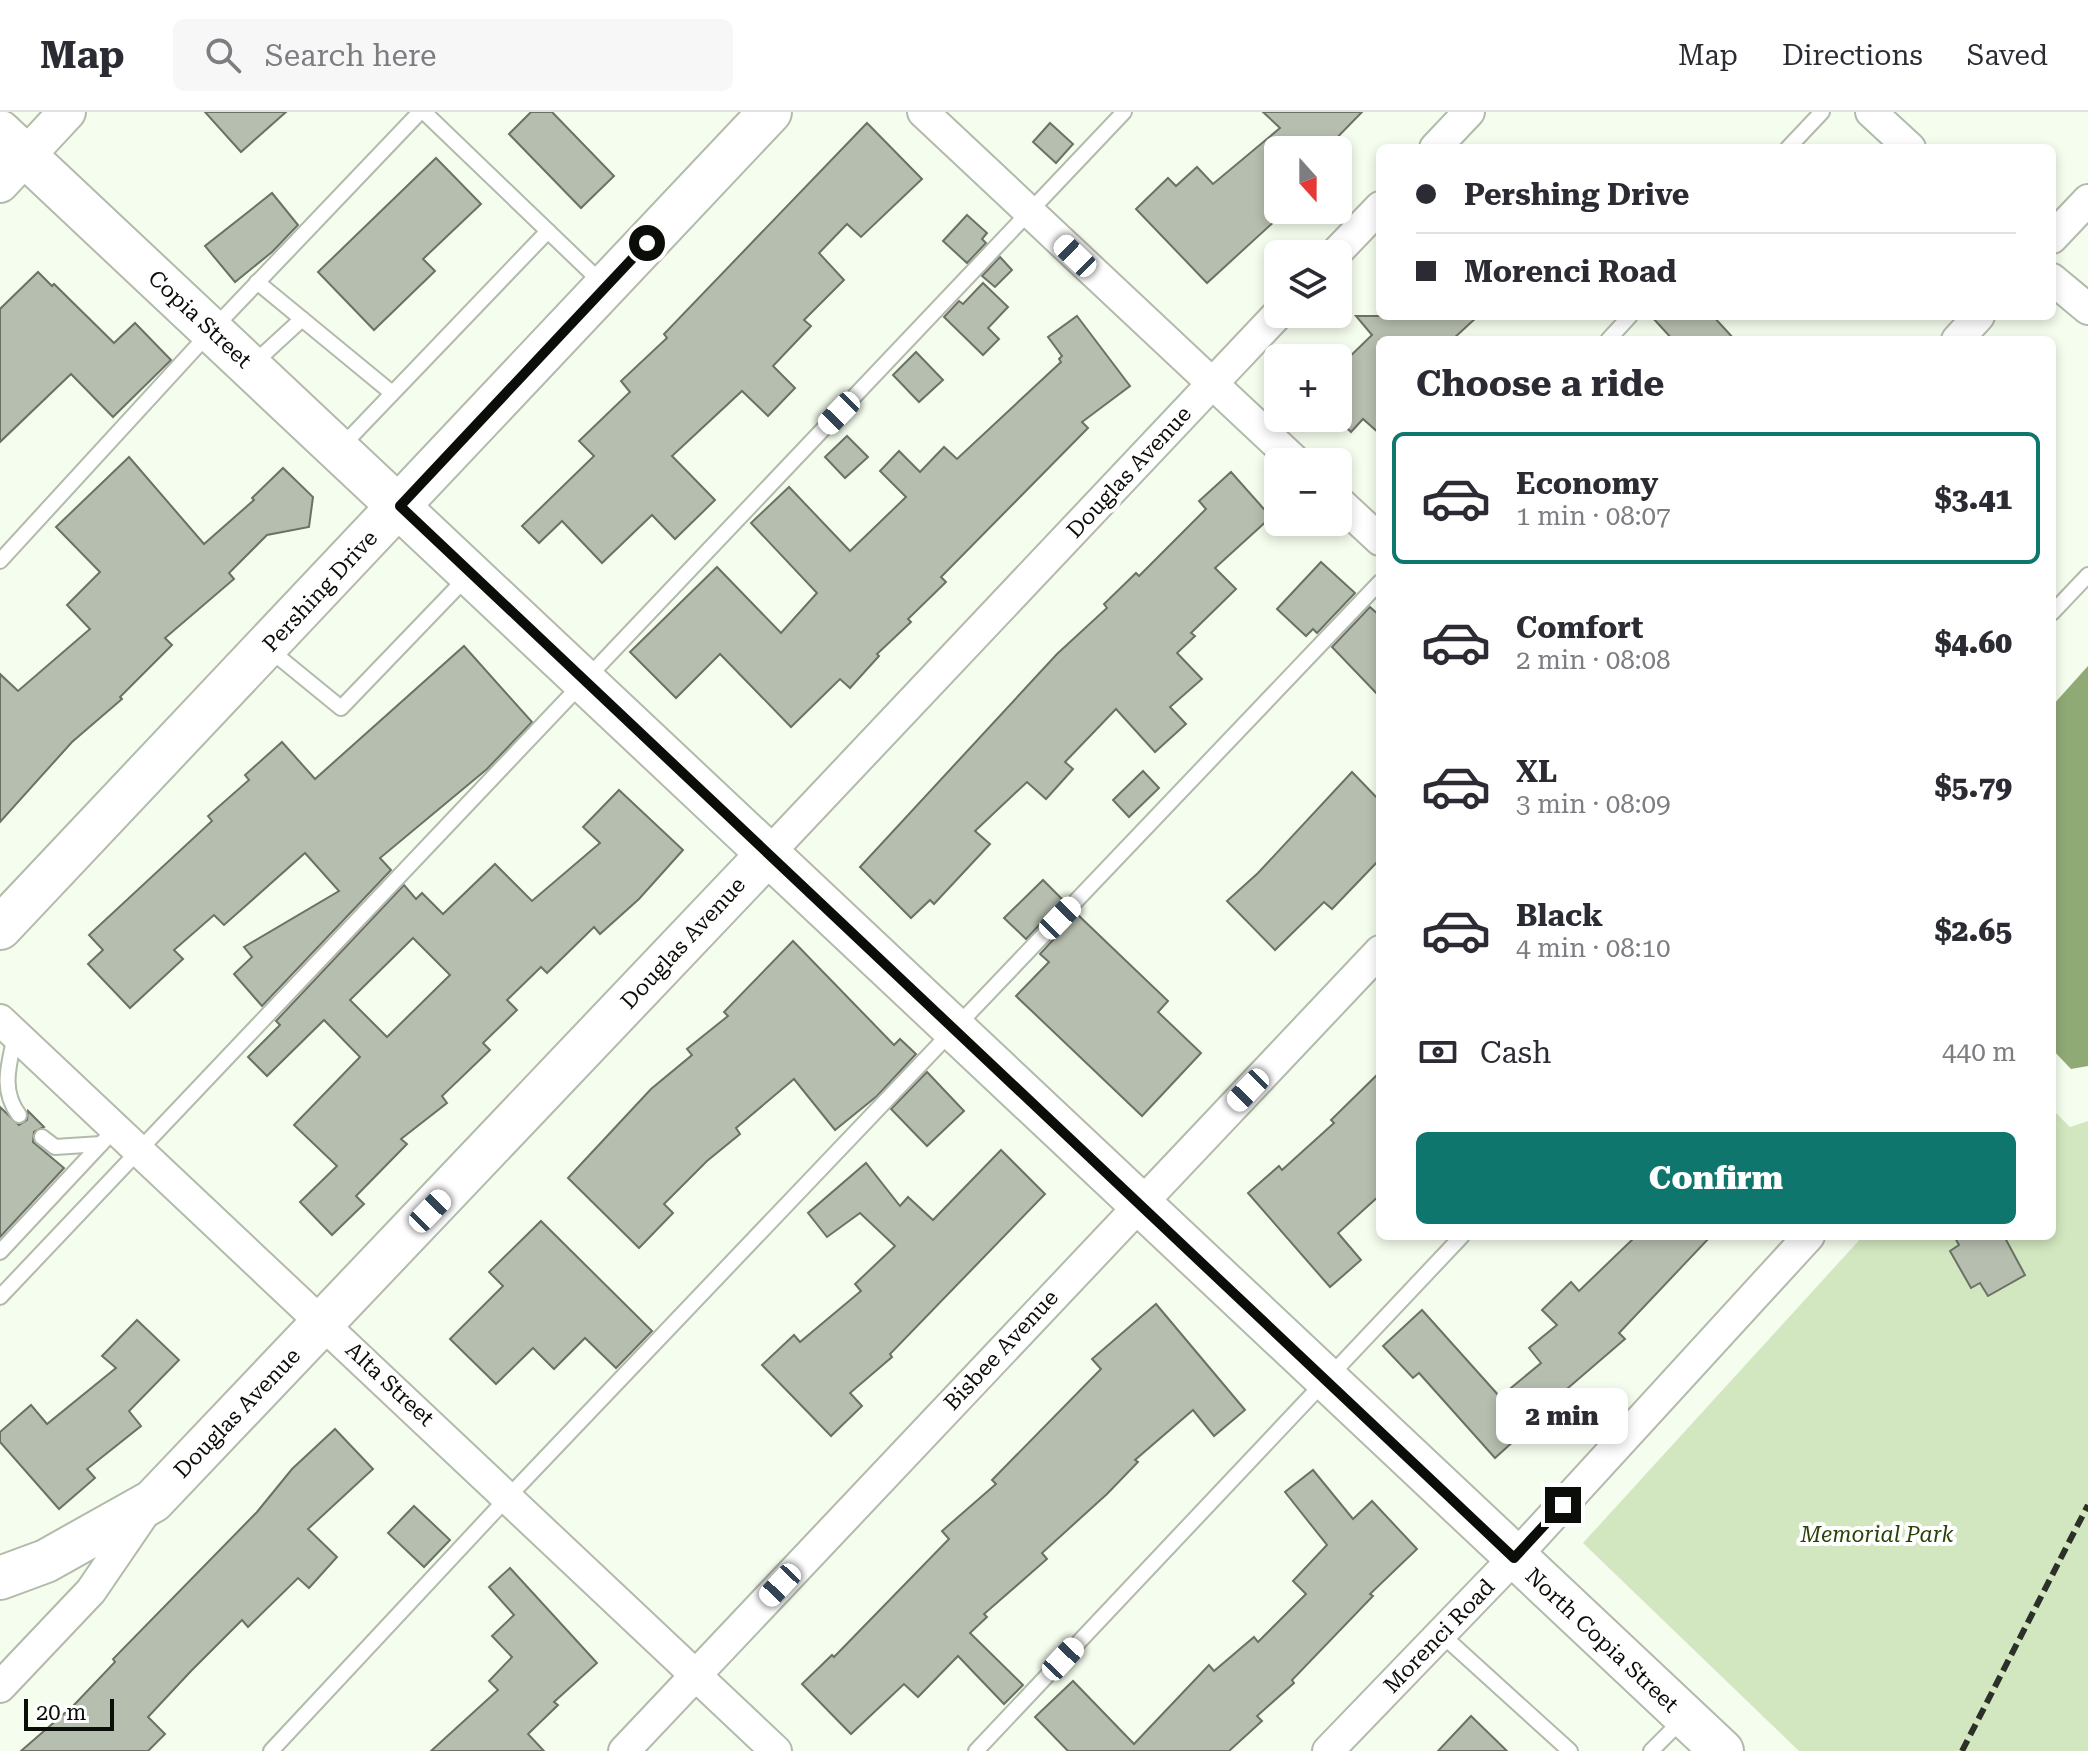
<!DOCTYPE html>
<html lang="en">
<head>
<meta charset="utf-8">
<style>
	:root { --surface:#fff; --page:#f7f7f7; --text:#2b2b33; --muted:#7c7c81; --line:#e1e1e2; --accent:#0f766e }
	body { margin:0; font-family:"Roboto Serif",serif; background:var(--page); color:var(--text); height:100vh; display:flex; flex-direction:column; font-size:30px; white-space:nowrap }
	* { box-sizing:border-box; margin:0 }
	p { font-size:26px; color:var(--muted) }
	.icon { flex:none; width:44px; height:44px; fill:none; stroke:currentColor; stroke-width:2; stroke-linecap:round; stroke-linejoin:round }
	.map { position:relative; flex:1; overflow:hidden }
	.drawer { position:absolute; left:1376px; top:224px; width:680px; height:904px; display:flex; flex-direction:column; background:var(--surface); border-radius:12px; box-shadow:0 4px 12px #0003 }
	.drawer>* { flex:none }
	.top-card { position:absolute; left:1376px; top:32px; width:680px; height:176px; border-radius:12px; box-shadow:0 4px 12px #0003; display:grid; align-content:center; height:176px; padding:0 40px; background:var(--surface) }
	.needle { width:52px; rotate:159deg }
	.fabs { position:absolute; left:1264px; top:24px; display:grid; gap:16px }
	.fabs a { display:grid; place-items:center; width:88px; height:88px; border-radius:12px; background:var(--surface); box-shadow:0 4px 12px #0003; font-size:40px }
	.scale { position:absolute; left:24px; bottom:20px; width:90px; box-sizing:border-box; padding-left:8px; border:4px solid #0b0d08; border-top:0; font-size:22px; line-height:28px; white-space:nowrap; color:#0b0d08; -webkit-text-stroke:6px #fff; paint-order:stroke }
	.end { position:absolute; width:36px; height:36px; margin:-18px; border:10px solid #0b0d08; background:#fff; box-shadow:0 0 0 4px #fff }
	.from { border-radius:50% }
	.bubble { position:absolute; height:56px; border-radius:12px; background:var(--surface); box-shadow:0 4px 12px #0003; font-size:26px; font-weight:800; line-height:56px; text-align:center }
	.car { position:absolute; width:24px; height:48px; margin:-24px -12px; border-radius:10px; box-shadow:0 0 6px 2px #0007; background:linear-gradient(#fff 24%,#345 0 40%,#fff 0 76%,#345 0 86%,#fff 0) }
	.top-card b { display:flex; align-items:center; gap:28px; height:76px; font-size:30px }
	.top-card b+b { border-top:2px solid var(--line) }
	.top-card i { width:20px; height:20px; background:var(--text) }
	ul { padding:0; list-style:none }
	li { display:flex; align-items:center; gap:24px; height:132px; margin:0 16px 12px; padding:0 24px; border:4px solid transparent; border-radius:12px }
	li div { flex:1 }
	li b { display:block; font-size:30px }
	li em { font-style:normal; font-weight:800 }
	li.selected { border-color:var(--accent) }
	li>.icon { width:72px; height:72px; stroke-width:1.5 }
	h2 { padding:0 40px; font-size:36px; line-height:96px }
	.pay { display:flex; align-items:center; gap:20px; height:88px; padding:0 40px; font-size:30px }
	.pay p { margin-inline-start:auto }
	.primary-button { display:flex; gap:16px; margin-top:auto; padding:16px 40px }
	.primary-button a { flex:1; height:92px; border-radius:12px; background:var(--accent); color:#fff; font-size:32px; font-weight:800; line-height:92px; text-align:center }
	header { display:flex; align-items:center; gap:48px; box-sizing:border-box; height:112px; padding:0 40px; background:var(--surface); border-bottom:2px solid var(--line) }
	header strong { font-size:38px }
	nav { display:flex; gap:44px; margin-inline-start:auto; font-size:28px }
	.search { width:560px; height:72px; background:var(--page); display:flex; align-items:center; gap:20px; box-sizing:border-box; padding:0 28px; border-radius:12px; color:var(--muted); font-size:30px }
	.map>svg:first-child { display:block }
	.green { fill:#d2e7c0 }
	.water { fill:#90aa76 }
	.building { fill:#b6beaf; stroke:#6b7265; stroke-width:2; fill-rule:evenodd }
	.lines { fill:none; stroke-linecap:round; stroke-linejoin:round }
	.service-casing { stroke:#b2baab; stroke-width:18 }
	.minor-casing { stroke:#b2baab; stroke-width:34 }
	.tertiary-casing { stroke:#b2baab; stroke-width:40 }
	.secondary-casing { stroke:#b2baab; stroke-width:46 }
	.service { stroke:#fff; stroke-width:14 }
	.minor { stroke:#fff; stroke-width:30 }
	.tertiary { stroke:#fff; stroke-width:36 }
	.secondary { stroke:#fff; stroke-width:42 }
	.rail { stroke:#2d2f29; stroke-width:6; stroke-dasharray:12 6; stroke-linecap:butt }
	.route { stroke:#0b0d08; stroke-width:10 }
	.labels { text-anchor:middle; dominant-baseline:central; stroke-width:8; stroke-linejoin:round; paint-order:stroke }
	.street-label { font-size:22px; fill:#0b0d08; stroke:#fff }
	.park-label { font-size:22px; font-style:italic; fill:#2a4207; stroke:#fff }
</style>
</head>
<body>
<header>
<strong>Map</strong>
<div class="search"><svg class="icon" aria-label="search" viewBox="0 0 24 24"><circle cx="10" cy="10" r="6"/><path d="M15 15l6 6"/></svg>Search here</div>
<nav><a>Map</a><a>Directions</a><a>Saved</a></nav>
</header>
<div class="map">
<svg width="2088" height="1639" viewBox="0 0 2088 1639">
	<rect width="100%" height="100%" fill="#f5fdee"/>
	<path class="green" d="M2052,997L2070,1015L2088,1009V1639H1799L1583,1431L1863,1124H2052Z"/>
	<path class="water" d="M2088,554V954L2071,957L2052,937V594Z"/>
	<g class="building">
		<path d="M205,0H286L241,40Z"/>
		<path d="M531,0H552L614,64L581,96L509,22Z"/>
		<path d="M1263,0H1362L1325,38H1278V106L1207,171L1136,97L1168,66L1176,74L1197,55L1213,72L1280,16Z"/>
		<path d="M867,11L922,67L861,125L847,112L819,141L844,168L804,208L811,214L773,254L795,276L768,304L742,279L672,344L715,388L675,427L652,403L602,451L562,409L539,431L522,414L594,344L579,329L630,280L621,269L667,226L664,222Z"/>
		<path d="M1050,11L1073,32L1056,51L1033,30Z"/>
		<path d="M436,46L481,92L423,147L435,159L374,218L318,160Z"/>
		<path d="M272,81L298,113L272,140L235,170L205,134Z"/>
		<path d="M967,103L987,121L982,127L986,131L967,151L943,129Z"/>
		<path d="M1000,145L1012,158L995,175L982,164Z"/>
		<path d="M38,160L52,174L54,172L114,231L135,211L171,248L113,305L71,262L0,330V197Z"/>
		<path d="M983,171L1008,195L988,216L999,227L983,243L944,205L959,189L963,192Z"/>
		<path d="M1077,204L1130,274L1082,310L1088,316L941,465L946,470L908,507L911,510L877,542L879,544L850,576L840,567L791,615L720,542L676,586L630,540L717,455L781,521L817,481L751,411L789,375L850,439L906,385L880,359L899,339L920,360L944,335L957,347L1061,250L1059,247L1062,244L1048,225Z"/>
		<path d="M1356,204H1478L1452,228H1380V322L1363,307L1351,320L1338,307V256L1372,223Z"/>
		<path d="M1651,204H1713L1735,228H1673Z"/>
		<path d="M916,240L943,268L919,290L893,263Z"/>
		<path d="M847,324L868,345L845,366L825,345Z"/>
		<path d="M129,345L204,432L254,388L252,386L283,356L313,385L309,415L267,423L229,461L234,467L165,526L172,533L120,585L122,587L72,630L0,710V562L18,579L90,517L67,493L100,460L56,415Z"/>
		<path d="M1231,360L1271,405L1215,456L1236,477L1191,521L1195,524L1177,541L1202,567L1170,595L1186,612L1155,640L1116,597L1065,650L1073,657L1046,687L1027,670L975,719L990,732L934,792L930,788L911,806L860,755L1057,542L1107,496L1104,492L1136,461L1139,464L1206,397L1199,389Z"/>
		<path d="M1321,450L1355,481L1317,521L1313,517L1306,524L1277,497Z"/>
		<path d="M1370,495L1380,504V585L1332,535Z"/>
		<path d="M464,534L532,610L487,657L380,746L391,758L262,894L234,862L252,845L244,835L339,779L305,741L224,813L214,803L174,838L183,847L130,896L88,852L103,838L89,823L212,709L208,704L249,668L245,663L282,630L315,667Z"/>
		<path d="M1143,659L1159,676L1129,705L1113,688Z"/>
		<path d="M1352,660L1380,689V747L1332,797L1324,790L1275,838L1227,789L1258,761Z"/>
		<path d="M619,678L683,738L639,787L600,822L594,815L547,861L541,855L507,888L517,898L483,931L490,938L442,984L447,991L401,1027L407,1032L356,1084L364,1092L332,1123L300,1090L337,1054L294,1013L360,945L324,908L267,964L248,945L280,913L276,909L404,773L416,787L422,781L443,802L495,752L532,789L600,731L583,715ZM413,826L450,863L387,925L350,888Z"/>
		<path d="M1043,768L1063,788L1026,827L1004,806Z"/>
		<path d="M1077,802L1168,889L1158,900L1201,941L1142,1004L1016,884L1049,850L1040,842Z"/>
		<path d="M793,829L894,933L900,927L916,942L877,984L835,1018L794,967L736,1016L740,1022L707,1049L664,1092L673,1101L639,1136L568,1066L651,977L692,943L687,937L728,904L724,900Z"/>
		<path d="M927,960L964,999L927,1034L891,997Z"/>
		<path d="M1380,960V1083L1338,1121L1361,1148L1330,1175L1248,1081L1279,1054L1282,1058L1334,1011L1331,1008Z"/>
		<path d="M0,995L19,1013L27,1008L28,999L44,1015L34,1020L33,1030L64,1056L0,1125Z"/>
		<path d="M1001,1038L1045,1082L890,1242L892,1245L850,1281L862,1294L831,1324L762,1253L794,1223L800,1230L861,1179L855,1172L895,1134L860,1101L827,1125L808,1101L866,1051L900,1094L908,1085L933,1108Z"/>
		<path d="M541,1109L652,1219L616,1256L585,1226L554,1257L533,1236L496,1272L450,1227L503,1174L489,1160Z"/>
		<path d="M1636,1124H1711L1619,1221L1625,1227L1525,1313L1528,1316L1495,1346L1419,1261L1413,1266L1383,1234L1422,1198L1500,1285L1541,1251L1529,1236L1557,1213L1542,1198L1571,1170L1579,1179Z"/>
		<path d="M1954,1124H2004L2025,1163L1988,1184L1980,1171L1971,1176L1950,1139L1959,1133Z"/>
		<path d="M1156,1192L1245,1298L1214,1324L1193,1298L1135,1348L1138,1350L1107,1382L1042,1441L1047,1447L984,1502L987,1505L970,1521L1023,1573L1004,1592L958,1544L918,1585L904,1572L851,1622L802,1572L832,1543L834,1545L949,1427L942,1419L996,1372L992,1368L1101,1257L1092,1247Z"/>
		<path d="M137,1208L179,1248L129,1299L141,1314L87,1357L95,1366L59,1397L0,1330V1320L31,1293L47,1312L116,1256L102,1244Z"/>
		<path d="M335,1317L373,1357L308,1417L337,1445L309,1476L298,1466L248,1515L242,1508L191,1559L148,1605L165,1622L148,1639H21L74,1593L115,1550L113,1547L257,1400L292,1357Z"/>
		<path d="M1313,1358L1353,1407L1372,1389L1417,1437L1370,1482L1373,1484L1292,1568L1294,1571L1257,1604L1262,1609L1229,1639H1068L1035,1605L1073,1569L1134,1632L1209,1553L1214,1559L1254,1525L1258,1530L1306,1482L1293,1469L1327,1433L1285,1380Z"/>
		<path d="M414,1394L450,1428L424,1455L388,1421Z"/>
		<path d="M510,1456L597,1551L554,1590L558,1593L528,1622L544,1639H431L498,1578L489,1569L512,1545L492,1524L514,1503L489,1475Z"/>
		<path d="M1471,1604L1507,1639H1438Z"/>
	</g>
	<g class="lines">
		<defs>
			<g id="service">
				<path d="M424,0L603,172"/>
				<path d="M1788,36L1822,0"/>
				<path d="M257,170L302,207"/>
				<path d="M1608,228L1630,204"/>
				<path d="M253,252L302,207L392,281"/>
				<path d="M341,335L548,119"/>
				<path d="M0,449L212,218L420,0"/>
				<path d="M2052,501L2088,463"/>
				<path d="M270,538L341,596L468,464"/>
				<path d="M15,924C9,952 0,978 19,1003"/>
				<path d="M42,1025L55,1035L101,1032"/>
				<path d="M0,1140L116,1016"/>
				<path d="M0,1185L1124,0"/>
				<path d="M1441,1522L1570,1639"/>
				<path d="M271,1639L509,1384L1380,470"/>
				<path d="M976,1639L1462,1124"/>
				<path d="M1651,1639L1682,1608"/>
			</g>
			<g id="minor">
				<path d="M923,0L1296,350"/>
				<path d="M1871,0L1910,36"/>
				<path d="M1435,36L1469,0"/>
				<path d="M2052,126L2088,88"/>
				<path d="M1335,142L1380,95"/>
				<path d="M2052,167L2088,197"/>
				<path d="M1957,228L1979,204"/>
				<path d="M1338,389L1380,428"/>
				<path d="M768,742L1278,202"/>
				<path d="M0,908L776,1639"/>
				<path d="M0,1575L91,1479L149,1394"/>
				<path d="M624,1639L1380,839"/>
				<path d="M1328,1639L1514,1446L1809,1124"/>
			</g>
			<path id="tertiary" d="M0,72L67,0"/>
			<g id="secondary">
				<path d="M0,20L1722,1639"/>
				<path d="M0,816L770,0"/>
				<path d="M0,1466L46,1449L153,1389L768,742"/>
			</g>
		</defs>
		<use href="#service" class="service-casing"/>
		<use href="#minor" class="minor-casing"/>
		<use href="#tertiary" class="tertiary-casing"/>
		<use href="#secondary" class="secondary-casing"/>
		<use href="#service" class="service"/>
		<use href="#minor" class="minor"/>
		<use href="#tertiary" class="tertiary"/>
		<use href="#secondary" class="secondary"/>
		<path class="rail" d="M1962,1639L2088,1393"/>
	</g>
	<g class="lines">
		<path class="route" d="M647,131L400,394L1514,1446L1563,1393"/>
	</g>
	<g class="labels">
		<g class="street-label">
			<text transform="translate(200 207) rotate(43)">Copia Street</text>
			<text transform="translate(1129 360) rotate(-47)">Douglas Avenue</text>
			<text transform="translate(320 479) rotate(-47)">Pershing Drive</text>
			<text transform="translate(683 831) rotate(-47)">Douglas Avenue</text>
			<text transform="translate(1001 1238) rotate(-47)">Bisbee Avenue</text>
			<text transform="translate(390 1272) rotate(43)">Alta Street</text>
			<text transform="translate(237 1301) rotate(-46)">Douglas Avenue</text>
			<text transform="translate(1439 1524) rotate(-46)">Morenci Road</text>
			<text transform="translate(1602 1528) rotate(43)">North Copia Street</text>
		</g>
		<g class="park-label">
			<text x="1877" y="1422">Memorial Park</text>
		</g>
	</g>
</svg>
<div class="fabs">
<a><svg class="needle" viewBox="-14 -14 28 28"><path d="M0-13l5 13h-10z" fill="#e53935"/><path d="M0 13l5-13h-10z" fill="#7c7c81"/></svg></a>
<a><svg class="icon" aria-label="layers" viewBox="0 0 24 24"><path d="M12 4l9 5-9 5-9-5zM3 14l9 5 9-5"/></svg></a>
<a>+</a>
<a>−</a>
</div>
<div class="scale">20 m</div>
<i class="end from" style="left:647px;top:131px"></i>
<i class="end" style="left:1563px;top:1393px"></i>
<div class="bubble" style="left:1496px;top:1276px;width:132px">2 min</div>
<i class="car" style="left:1075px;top:144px;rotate:314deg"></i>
<i class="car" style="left:839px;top:301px;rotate:224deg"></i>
<i class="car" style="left:1060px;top:806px;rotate:44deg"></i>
<i class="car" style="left:1248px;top:978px;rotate:224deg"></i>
<i class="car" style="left:430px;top:1099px;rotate:44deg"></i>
<i class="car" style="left:780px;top:1473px;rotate:223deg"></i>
<i class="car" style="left:1063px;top:1547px;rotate:43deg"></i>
<div class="top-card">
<b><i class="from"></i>Pershing Drive</b>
<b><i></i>Morenci Road</b>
</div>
<section class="drawer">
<h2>Choose a ride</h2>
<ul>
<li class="selected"><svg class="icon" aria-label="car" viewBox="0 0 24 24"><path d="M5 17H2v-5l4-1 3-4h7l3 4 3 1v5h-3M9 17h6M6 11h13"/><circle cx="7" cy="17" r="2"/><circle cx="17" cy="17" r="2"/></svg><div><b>Economy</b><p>1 min · 08:07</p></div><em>$3.41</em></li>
<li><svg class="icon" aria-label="car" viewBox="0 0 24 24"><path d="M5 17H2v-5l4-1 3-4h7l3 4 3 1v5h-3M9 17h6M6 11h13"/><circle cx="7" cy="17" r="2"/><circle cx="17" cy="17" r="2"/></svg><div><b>Comfort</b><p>2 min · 08:08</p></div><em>$4.60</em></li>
<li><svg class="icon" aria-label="car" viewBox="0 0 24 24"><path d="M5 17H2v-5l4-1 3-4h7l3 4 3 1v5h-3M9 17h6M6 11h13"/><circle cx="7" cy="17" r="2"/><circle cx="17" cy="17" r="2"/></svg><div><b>XL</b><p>3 min · 08:09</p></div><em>$5.79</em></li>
<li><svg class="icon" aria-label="car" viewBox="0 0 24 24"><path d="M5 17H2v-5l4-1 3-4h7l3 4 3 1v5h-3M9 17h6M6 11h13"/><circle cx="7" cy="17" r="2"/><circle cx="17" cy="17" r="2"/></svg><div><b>Black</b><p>4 min · 08:10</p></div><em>$2.65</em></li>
</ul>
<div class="pay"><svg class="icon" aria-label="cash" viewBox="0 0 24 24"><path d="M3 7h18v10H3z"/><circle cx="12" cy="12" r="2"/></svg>Cash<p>440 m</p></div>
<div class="primary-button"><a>Confirm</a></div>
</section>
</div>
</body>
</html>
